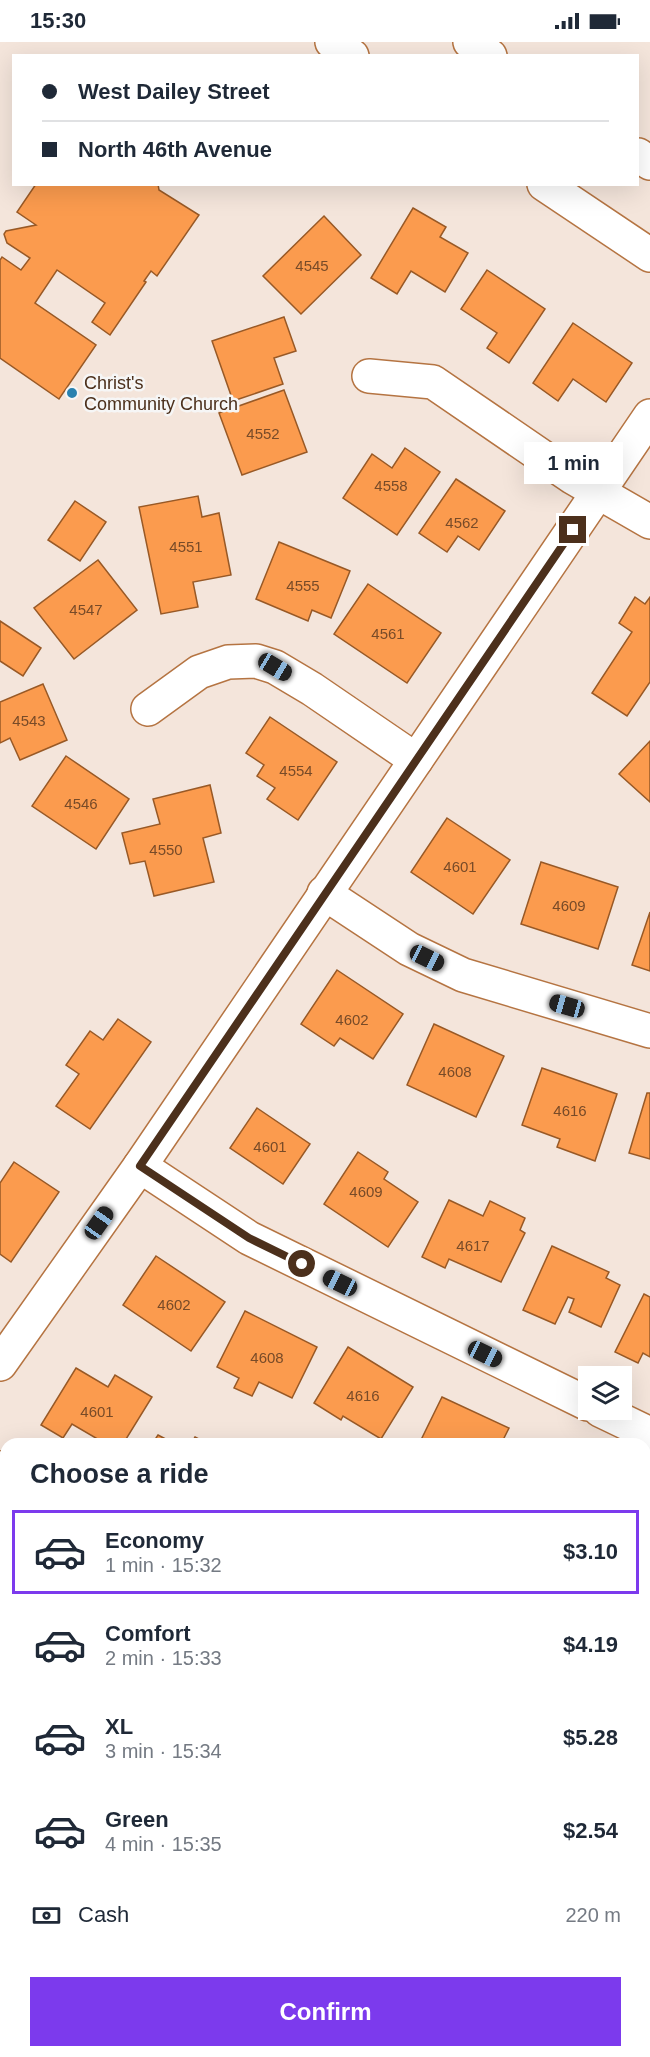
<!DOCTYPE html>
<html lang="en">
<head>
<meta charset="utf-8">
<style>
	:root { --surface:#fff; --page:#f6f6f7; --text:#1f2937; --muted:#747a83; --line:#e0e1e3; --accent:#7c3aed }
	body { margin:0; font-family:Helvetica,sans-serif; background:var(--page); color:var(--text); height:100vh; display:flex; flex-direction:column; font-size:22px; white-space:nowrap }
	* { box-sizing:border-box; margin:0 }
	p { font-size:20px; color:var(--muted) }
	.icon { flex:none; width:33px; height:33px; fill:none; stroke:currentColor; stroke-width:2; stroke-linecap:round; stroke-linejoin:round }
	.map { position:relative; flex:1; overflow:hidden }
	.sheet { position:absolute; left:0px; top:1396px; width:651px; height:620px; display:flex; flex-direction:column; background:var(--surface); border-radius:18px 18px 0 0; box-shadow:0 6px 24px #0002 }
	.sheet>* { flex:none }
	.guide { position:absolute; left:12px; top:12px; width:627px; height:132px; border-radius:0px; box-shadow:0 6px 24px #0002; display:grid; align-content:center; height:132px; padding:0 30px; background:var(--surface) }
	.buttons { position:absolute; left:578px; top:1324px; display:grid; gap:12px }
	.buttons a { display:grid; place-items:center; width:54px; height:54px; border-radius:0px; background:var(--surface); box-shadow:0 6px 24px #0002; font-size:30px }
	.end { position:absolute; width:27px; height:27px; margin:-14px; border:8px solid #4c301c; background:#fff; box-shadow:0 0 0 3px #fff }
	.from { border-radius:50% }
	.bubble { position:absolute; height:42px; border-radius:0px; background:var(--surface); box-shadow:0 6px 24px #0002; font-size:20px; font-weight:600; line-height:42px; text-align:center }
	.car { position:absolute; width:18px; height:36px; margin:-18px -9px; border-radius:8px; box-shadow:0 0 4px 2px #0007; background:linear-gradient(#222 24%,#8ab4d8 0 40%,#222 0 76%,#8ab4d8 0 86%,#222 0) }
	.guide b { display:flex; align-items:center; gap:21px; height:57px; font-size:22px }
	.guide b+b { border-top:2px solid var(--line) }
	.guide i { width:15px; height:15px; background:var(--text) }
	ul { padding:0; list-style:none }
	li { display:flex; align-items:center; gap:18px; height:84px; margin:0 12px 9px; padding:0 18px; border:3px solid transparent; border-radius:0px }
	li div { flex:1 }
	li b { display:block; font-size:22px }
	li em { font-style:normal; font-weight:600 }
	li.on { border-color:var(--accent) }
	li>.icon { width:54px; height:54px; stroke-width:1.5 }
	h2 { padding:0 30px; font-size:27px; line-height:72px }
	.pay { display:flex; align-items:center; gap:15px; height:66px; padding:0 30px; font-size:22px }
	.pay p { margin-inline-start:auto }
	.action { display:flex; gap:12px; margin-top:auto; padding:12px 30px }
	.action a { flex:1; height:69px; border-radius:0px; background:var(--accent); color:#fff; font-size:24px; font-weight:600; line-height:69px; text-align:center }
	.status { display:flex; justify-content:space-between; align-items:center; height:42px; padding:0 30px; background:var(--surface); direction:ltr }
	.status svg { height:16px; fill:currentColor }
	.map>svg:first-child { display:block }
	.building { fill:#fb9b4e; stroke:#985926; stroke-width:1.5 }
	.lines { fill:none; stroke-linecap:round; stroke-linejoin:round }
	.minor-casing { stroke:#b57442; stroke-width:36 }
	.tertiary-casing { stroke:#b57442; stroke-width:36 }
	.secondary-casing { stroke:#b57442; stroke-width:36 }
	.minor { stroke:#fff; stroke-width:33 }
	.tertiary { stroke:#fff; stroke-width:33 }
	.secondary { stroke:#fff; stroke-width:33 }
	.route { stroke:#4c301c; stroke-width:8 }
	.poi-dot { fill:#2981af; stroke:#f6f6f6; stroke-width:2 }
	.labels { text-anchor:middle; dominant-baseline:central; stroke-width:5; stroke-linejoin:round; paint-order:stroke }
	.number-label { font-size:15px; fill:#784b28 }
	.poi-label { font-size:18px; fill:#4c301c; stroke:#f6f6f6; text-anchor:start }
</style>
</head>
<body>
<div class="status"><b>15:30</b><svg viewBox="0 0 49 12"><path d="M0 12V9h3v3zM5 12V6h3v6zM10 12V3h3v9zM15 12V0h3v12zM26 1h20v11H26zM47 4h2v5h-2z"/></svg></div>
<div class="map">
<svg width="650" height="2015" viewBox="0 0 650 2015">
	<rect width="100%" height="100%" fill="#f4e5db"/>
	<g class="building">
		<path d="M36,142H158L159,148L199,173L157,234L151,229L144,239L146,240L110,293L92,280L105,261L57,228L35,261L96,303L59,357L0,316V218L2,215L21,228L30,216L7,201L4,192L6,189L36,183L17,170Z"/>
		<path d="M413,166L446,185L440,195L468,211L445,250L411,229L397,252L371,236Z"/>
		<path d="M324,174L361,213L301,272L263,234Z"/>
		<path d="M487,228L545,267L509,321L487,306L497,291L461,267Z"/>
		<path d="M284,275L296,309L274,316L283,342L233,359L212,299Z"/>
		<path d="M573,281L632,321L606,360L573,337L558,359L533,341Z"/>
		<path d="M284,348L307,410L242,433L219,371Z"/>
		<path d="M405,406L440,430L397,493L343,456L372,412L392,426Z"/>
		<path d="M456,437L505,469L479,508L458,494L447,510L419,491Z"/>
		<path d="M198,454L202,475L219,471L231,533L193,540L198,565L161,572L139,465Z"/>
		<path d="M75,459L106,480L80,519L48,498Z"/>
		<path d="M279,500L350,529L331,576L312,568L308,579L256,557Z"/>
		<path d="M98,518L137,568L74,617L34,566Z"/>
		<path d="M368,542L441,591L407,641L334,592Z"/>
		<path d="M635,555L645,562L650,555V640L627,674L592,651L632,590L619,581Z"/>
		<path d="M0,579L41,606L23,634L0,619Z"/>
		<path d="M43,642L67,698L20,718L10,696L0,701V660Z"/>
		<path d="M270,675L337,720L298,778L267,757L275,746L257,734L264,723L246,711Z"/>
		<path d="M650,699V760L619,732Z"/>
		<path d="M66,714L129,757L96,807L32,764Z"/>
		<path d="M210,743L221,791L203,796L214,840L154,854L145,819L130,822L122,791L160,782L153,757Z"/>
		<path d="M447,776L510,818L473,872L411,830Z"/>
		<path d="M541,820L618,845L598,907L521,882Z"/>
		<path d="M650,870V929L632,923Z"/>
		<path d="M337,928L403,972L373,1017L340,996L334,1004L301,982Z"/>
		<path d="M118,977L151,1000L90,1087L56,1064L79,1032L66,1023L90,989L103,998Z"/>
		<path d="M434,982L504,1014L476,1075L407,1043Z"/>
		<path d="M542,1026L617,1052L595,1119L557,1105L560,1097L522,1083Z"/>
		<path d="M647,1051H650V1117L629,1111Z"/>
		<path d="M257,1066L310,1102L283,1142L230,1106Z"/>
		<path d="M358,1110L388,1130L384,1137L418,1160L388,1205L324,1162Z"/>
		<path d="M14,1120L59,1150L11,1220L0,1212V1141Z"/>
		<path d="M449,1158L483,1174L490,1159L525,1176L520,1188L525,1191L501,1240L449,1217L445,1226L422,1215Z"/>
		<path d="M552,1204L609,1230L606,1236L620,1243L601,1285L569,1270L574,1257L568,1255L555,1282L523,1268Z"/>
		<path d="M156,1214L225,1260L191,1309L123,1263Z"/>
		<path d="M644,1252L650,1255V1315L643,1311L638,1321L615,1310Z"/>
		<path d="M245,1269L317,1305L292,1356L259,1340L252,1354L234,1346L239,1336L217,1325Z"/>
		<path d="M348,1305L413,1345L381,1397L343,1374L341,1378L314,1361Z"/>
		<path d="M76,1326L108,1345L115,1333L152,1355L123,1402H106L72,1382L63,1396L41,1383Z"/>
		<path d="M442,1355L509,1386L501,1402H419Z"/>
		<path d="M158,1393L175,1402H152Z"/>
		<path d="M195,1395L208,1402H191Z"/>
		<path d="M645,1455L650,1458V1508L648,1507L645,1512Z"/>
		<path d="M0,1493L6,1497V1572L2,1578L0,1577Z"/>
		<path d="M650,1635V1695L645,1691V1643Z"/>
		<path d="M0,1674L6,1678V1755L0,1751Z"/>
		<path d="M0,1875L6,1879V1955L0,1951Z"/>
		<path d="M0,1972L6,1976V1982L0,1991Z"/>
		<path d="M126,2010H138L144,2015H122Z"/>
		<path d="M394,2010H489L486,2015H391Z"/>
	</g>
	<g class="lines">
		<defs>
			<g id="minor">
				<path d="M369,334L433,340L572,435L650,480"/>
				<path d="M148,667L199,630L228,620L256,619L275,625L312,647L416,718"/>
				<path d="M324,851L409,907L463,933L650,989"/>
				<path d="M140,1124L249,1196L588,1362"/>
				<path d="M0,1322L140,1124L650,374"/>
				<path d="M600,1368L650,1392"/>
				<path d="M0,1426L6,1430"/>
				<path d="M645,1761L650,1764"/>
				<path d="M0,1822L6,1826"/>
				<path d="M645,2001L650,2004"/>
				<path d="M277,2010L285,2015"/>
			</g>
			<g id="tertiary">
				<path d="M645,1919L650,1911"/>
				<path d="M579,2015L582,2010"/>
			</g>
			<g id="secondary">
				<path d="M332,0L352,14"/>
				<path d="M470,0L490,14"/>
				<path d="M638,113L650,121"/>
				<path d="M544,142L650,213"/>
			</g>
		</defs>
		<use href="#minor" class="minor-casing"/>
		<use href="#tertiary" class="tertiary-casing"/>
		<use href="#secondary" class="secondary-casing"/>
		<use href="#minor" class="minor"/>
		<use href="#tertiary" class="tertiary"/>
		<use href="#secondary" class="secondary"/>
	</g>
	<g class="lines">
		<path class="route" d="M302,1222L249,1196L140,1124L573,488"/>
	</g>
	<circle class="poi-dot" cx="72" cy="351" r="6"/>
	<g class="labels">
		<g class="number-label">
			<text x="312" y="223">4545</text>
			<text x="263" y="391">4552</text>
			<text x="391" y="443">4558</text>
			<text x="462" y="480">4562</text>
			<text x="186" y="504">4551</text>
			<text x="303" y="543">4555</text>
			<text x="86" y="567">4547</text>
			<text x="388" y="591">4561</text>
			<text x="29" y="678">4543</text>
			<text x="296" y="728">4554</text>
			<text x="81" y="761">4546</text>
			<text x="166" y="807">4550</text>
			<text x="460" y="824">4601</text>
			<text x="569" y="863">4609</text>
			<text x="352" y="977">4602</text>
			<text x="455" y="1029">4608</text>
			<text x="570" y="1068">4616</text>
			<text x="270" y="1104">4601</text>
			<text x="366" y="1149">4609</text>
			<text x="473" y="1203">4617</text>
			<text x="174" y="1262">4602</text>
			<text x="267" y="1315">4608</text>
			<text x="363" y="1353">4616</text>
			<text x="97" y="1369">4601</text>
		</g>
		<g class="poi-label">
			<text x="84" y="341">Christ's<tspan x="84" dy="21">Community Church</tspan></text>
		</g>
	</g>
</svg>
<div class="buttons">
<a><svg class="icon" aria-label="layers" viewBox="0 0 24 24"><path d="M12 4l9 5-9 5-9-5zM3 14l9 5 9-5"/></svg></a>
</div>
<i class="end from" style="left:302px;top:1222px"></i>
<i class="end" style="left:573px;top:488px"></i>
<div class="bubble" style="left:524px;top:400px;width:99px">1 min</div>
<i class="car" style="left:275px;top:625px;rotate:121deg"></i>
<i class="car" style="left:427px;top:916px;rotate:116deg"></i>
<i class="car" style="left:567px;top:964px;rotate:286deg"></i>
<i class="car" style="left:99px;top:1181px;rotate:35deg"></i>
<i class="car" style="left:340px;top:1241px;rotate:296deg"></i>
<i class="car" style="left:485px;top:1312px;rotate:116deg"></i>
<div class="guide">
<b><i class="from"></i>West Dailey Street</b>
<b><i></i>North 46th Avenue</b>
</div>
<section class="sheet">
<h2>Choose a ride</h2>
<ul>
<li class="on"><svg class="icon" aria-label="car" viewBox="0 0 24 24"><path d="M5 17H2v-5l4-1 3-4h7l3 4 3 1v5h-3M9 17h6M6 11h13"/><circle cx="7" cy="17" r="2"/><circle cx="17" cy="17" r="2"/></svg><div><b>Economy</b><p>1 min · 15:32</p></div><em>$3.10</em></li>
<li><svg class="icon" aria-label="car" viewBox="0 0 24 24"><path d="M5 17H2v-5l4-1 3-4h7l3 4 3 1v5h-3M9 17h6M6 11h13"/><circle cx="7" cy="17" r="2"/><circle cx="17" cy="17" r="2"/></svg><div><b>Comfort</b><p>2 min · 15:33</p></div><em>$4.19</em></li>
<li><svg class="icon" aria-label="car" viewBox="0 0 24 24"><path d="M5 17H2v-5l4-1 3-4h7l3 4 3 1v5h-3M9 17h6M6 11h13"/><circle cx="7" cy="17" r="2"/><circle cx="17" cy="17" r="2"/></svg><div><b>XL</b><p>3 min · 15:34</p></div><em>$5.28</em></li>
<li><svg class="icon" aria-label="car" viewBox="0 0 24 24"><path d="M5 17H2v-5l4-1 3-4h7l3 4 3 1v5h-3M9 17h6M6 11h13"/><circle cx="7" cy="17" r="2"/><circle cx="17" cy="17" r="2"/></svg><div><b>Green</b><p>4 min · 15:35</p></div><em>$2.54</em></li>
</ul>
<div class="pay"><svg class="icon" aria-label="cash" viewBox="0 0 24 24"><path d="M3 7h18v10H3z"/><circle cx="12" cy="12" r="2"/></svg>Cash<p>220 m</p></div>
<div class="action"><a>Confirm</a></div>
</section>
</div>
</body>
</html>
